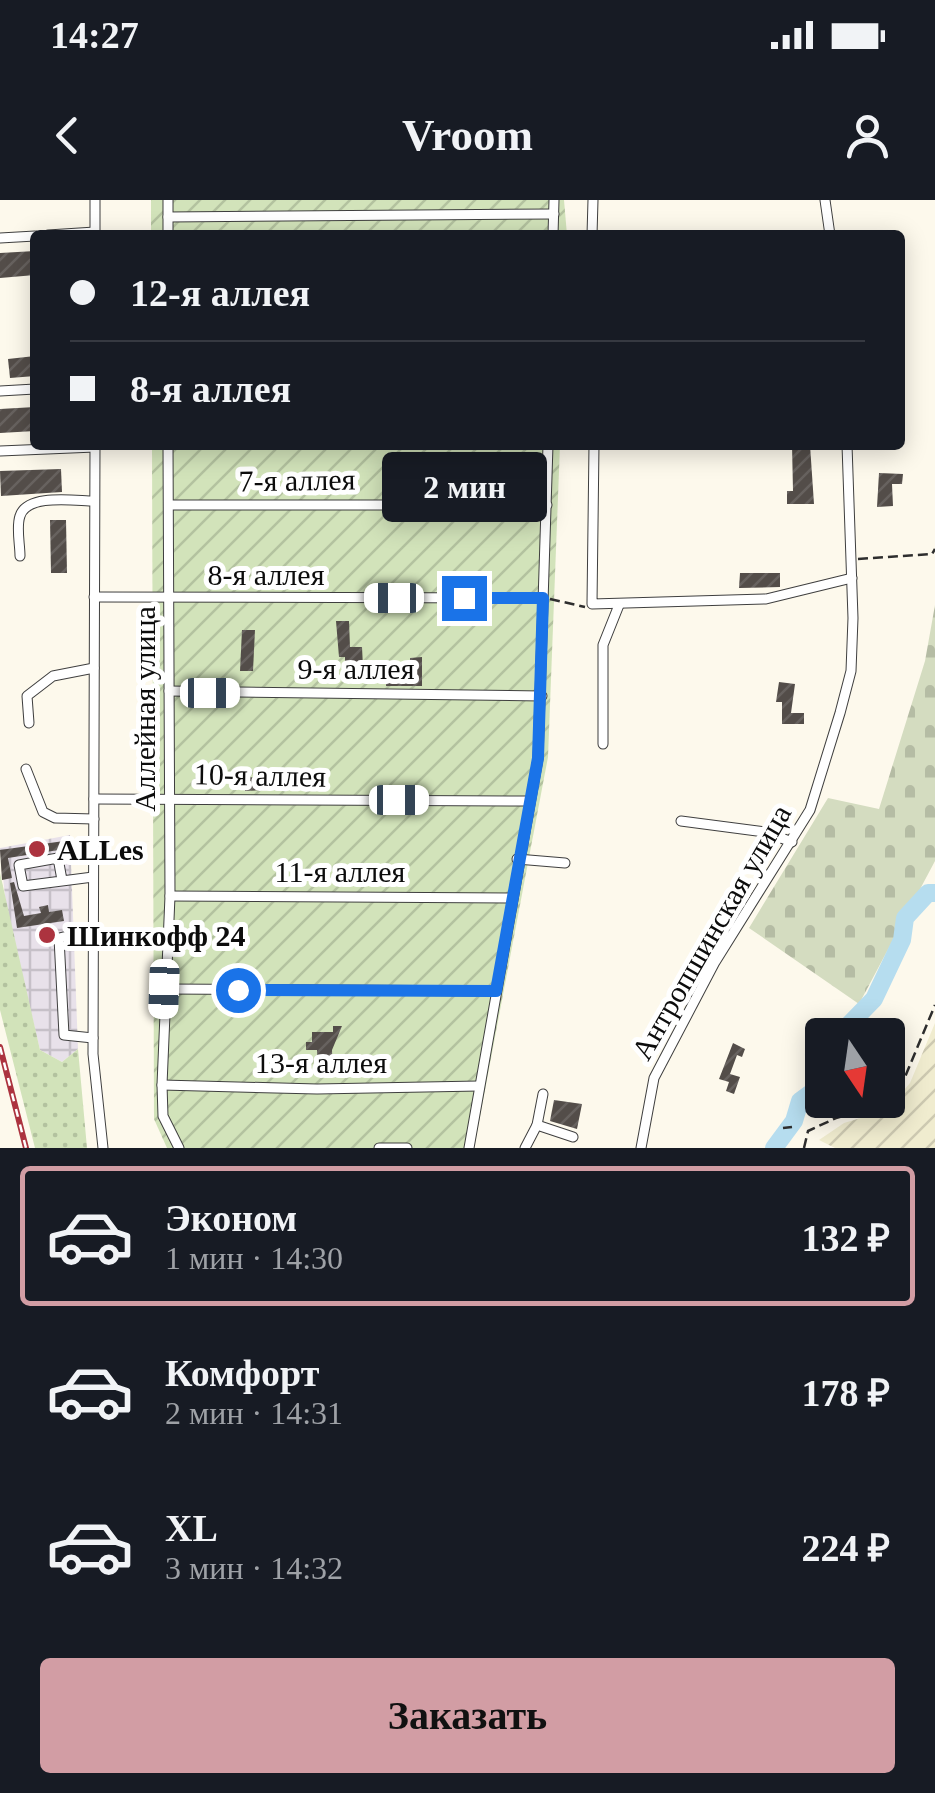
<!DOCTYPE html>
<html lang="ru">
<head>
<meta charset="utf-8">
<style>
	:root { --surface:#171b24; --page:#20242c; --text:#f1f3f6; --muted:#9ea1a6; --line:#363941; --accent:#d29da4 }
	body { margin:0; font-family:"Times New Roman",serif; background:var(--page); color:var(--text); height:100vh; display:flex; flex-direction:column; font-size:38px; white-space:nowrap }
	* { box-sizing:border-box; margin:0 }
	p { font-size:32px; color:var(--muted) }
	.icon { flex:none; width:55px; height:55px; fill:none; stroke:currentColor; stroke-width:2; stroke-linecap:round; stroke-linejoin:round }
	.map { position:relative; height:948px; overflow:hidden }
	.drawer { display:flex; flex-direction:column; background:var(--surface); flex:1 }
	.drawer>* { flex:none }
	.banner { position:absolute; left:30px; top:30px; width:875px; height:220px; border-radius:10px; box-shadow:0 5px 25px #0003; display:grid; align-content:center; height:220px; padding:0 40px; background:var(--surface) }
	.needle { width:65px; rotate:167deg }
	.controls { position:absolute; left:805px; top:818px; display:grid; gap:20px }
	.controls a { display:grid; place-items:center; width:100px; height:100px; border-radius:10px; background:var(--surface); box-shadow:0 5px 25px #0003; font-size:50px }
	.end { position:absolute; width:45px; height:45px; margin:-22px; border:12px solid #1a73e8; background:#fff; box-shadow:0 0 0 5px #fff }
	.from { border-radius:50% }
	.bubble { position:absolute; height:70px; border-radius:10px; background:var(--surface); box-shadow:0 5px 25px #0003; font-size:32px; font-weight:800; line-height:70px; text-align:center }
	.car { position:absolute; width:30px; height:60px; margin:-30px -15px; border-radius:12px; box-shadow:0 0 8px 2px #0007; background:linear-gradient(#fff 24%,#345 0 40%,#fff 0 76%,#345 0 86%,#fff 0) }
	.banner b { display:flex; align-items:center; gap:35px; height:95px; font-size:38px }
	.banner b+b { border-top:2px solid var(--line) }
	.banner i { width:25px; height:25px; background:var(--text) }
	ul { padding:18px 0 0; list-style:none }
	li { display:flex; align-items:center; gap:30px; height:140px; margin:0 20px 15px; padding:0 20px; border:5px solid transparent; border-radius:10px }
	li div { flex:1 }
	li b { display:block; font-size:38px }
	li em { font-style:normal; font-weight:800 }
	li.current { border-color:var(--accent) }
	li>.icon { width:90px; height:90px; stroke-width:1.5 }
	.primary-button { display:flex; gap:20px; margin-top:auto; padding:20px 40px }
	.primary-button a { flex:1; height:115px; border-radius:10px; background:var(--accent); color:#111; font-size:40px; font-weight:800; line-height:115px; text-align:center }
	.status { display:flex; justify-content:space-between; align-items:center; height:70px; padding:0 50px; background:var(--surface); direction:ltr }
	.status svg { height:28px; fill:currentColor }
	header { display:flex; justify-content:space-between; align-items:center; height:130px; padding:0 40px; background:var(--surface); font-size:45px; font-weight:800 }
	.map>svg:first-child { display:block }
	.industrial { fill:url(#industrial-grid) }
	.farmland { fill:url(#farmland-furrows) }
	.grass { fill:url(#grass-dots) }
	.cemetery { fill:url(#cemetery-stones) }
	.garden { fill:url(#garden-furrows) }
	.lines { fill:none; stroke-linecap:round; stroke-linejoin:round }
	.river { stroke:#b6ddef; stroke-width:18 }
	.building { fill:url(#building-hatch) }
	.minor-casing { stroke:#3f3f3f; stroke-width:11 }
	.path { stroke:#2e2e2e; stroke-width:2.5; stroke-dasharray:10 5; stroke-linecap:butt }
	.minor { stroke:#fff; stroke-width:9 }
	.rail-casing { stroke:#ac333f; stroke-width:6 }
	.rail { stroke:#fff; stroke-width:2.5; stroke-dasharray:8; stroke-linecap:butt }
	.route { stroke:#1a73e8; stroke-width:12 }
	.poi-dot { fill:#ac333f; stroke:#fff; stroke-width:4 }
	.labels { text-anchor:middle; dominant-baseline:central; stroke-width:10; stroke-linejoin:round; paint-order:stroke }
	.street-label { font-size:30px; fill:#0c0c0c; stroke:#fff }
	.poi-label { font-size:30px; font-weight:bold; fill:#0c0c0c; stroke:#fff; text-anchor:start }
</style>
</head>
<body>
<div class="status"><b>14:27</b><svg viewBox="0 0 49 12"><path d="M0 12V9h3v3zM5 12V6h3v6zM10 12V3h3v9zM15 12V0h3v12zM26 1h20v11H26zM47 4h2v5h-2z"/></svg></div>
<header><svg class="icon" aria-label="back" viewBox="0 0 24 24"><path d="M15 5l-7 7 7 7"/></svg>Vroom<svg class="icon" aria-label="person" viewBox="0 0 24 24"><circle cx="12" cy="8" r="4"/><path d="M4 21q1-7 8-7t8 7"/></svg></header>
<div class="map">
<svg width="935" height="948" viewBox="0 0 935 948">
	<defs>
		<pattern id="industrial-grid" width="8" height="8" patternUnits="userSpaceOnUse" patternTransform="scale(2.5)"><rect width="8" height="8" fill="#e8e1ea"/><path d="M0 4h8M4 0v8" fill="none" stroke="#c6c0c8"/></pattern>
		<pattern id="farmland-furrows" width="10" height="10" patternUnits="userSpaceOnUse" patternTransform="scale(2.5)"><rect width="10" height="10" fill="#f0eccf"/><path d="M-1 1l2-2M0 10L10 0M9 11l2-2" fill="none" stroke="#cdc9b1"/></pattern>
		<pattern id="grass-dots" width="8" height="8" patternUnits="userSpaceOnUse" patternTransform="scale(2.5)"><rect width="8" height="8" fill="#d2e3ba"/><path d="M2 2h.1M6 6h.1" fill="none" stroke="#b3c29f" stroke-width="1.8" stroke-linecap="round"/></pattern>
		<pattern id="cemetery-stones" width="16" height="16" patternUnits="userSpaceOnUse" patternTransform="scale(2.5)"><rect width="16" height="16" fill="#d4dcc0"/><path d="M2 7V4a2 2 0 0 1 4 0v3zM10 15v-3a2 2 0 0 1 4 0v3z" fill="#b5bca4"/></pattern>
		<pattern id="garden-furrows" width="10" height="10" patternUnits="userSpaceOnUse" patternTransform="scale(2.5)"><rect width="10" height="10" fill="#d2e3ba"/><path d="M-1 1l2-2M0 10L10 0M9 11l2-2" fill="none" stroke="#b3c29f"/></pattern>
		<pattern id="building-hatch" width="6" height="6" patternUnits="userSpaceOnUse" patternTransform="scale(2.5)"><rect width="6" height="6" fill="#534d49"/><path d="M-1 1l2-2M0 6l6-6M5 7l2-2" fill="none" stroke="#67625f"/></pattern>
	</defs>
	<rect width="100%" height="100%" fill="#fdf9ec"/>
	<path class="industrial" d="M70,635L78,849L62,862L40,850L6,706L0,648Z"/>
	<path class="farmland" d="M935,823V948H835L819,940L844,923L887,910L910,883Z"/>
	<path class="grass" d="M0,673L40,850L62,862L78,849L87,948H35L0,810Z"/>
	<path class="cemetery" d="M935,405V661L859,804L749,728L828,598L879,609L925,461Z"/>
	<g class="garden">
		<path d="M151,0H564L567,35H151Z"/>
		<path d="M152,245H560L548,557L474,948H167L154,919Z"/>
	</g>
	<g class="lines">
		<g class="river">
			<path d="M839,835L874,799L902,740L905,718L928,693H935"/>
			<path d="M774,948L794,921L800,901L815,890L820,872L814,855L822,847"/>
		</g>
	</g>
	<g class="building">
		<path d="M35,51V75L0,78V53Z"/>
		<path d="M35,156V176L10,178L8,159Z"/>
		<path d="M35,207V231L0,233V209Z"/>
		<path d="M792,245H810L814,304H787V291H793Z"/>
		<path d="M61,269L62,292L1,296L0,271Z"/>
		<path d="M879,273L903,274L902,284H892L893,306L877,307Z"/>
		<path d="M50,320H66L67,373H51Z"/>
		<path d="M740,373H780V387L739,388Z"/>
		<path d="M336,421H349L350,447H362L363,467H345V457H339Z"/>
		<path d="M242,430H255L253,471H240Z"/>
		<path d="M422,457V486H386V468L410,467V458Z"/>
		<path d="M779,482L795,484L791,513H804V524H782V502H776Z"/>
		<path d="M306,573L317,574V587L245,591L244,577L306,579Z"/>
		<path d="M64,641L65,649L8,658L12,678L2,680L0,650Z"/>
		<path d="M14,682L24,716L41,713L39,707L48,705L49,712L62,710L64,721L17,728L10,683Z"/>
		<path d="M333,826H342L332,850L333,877H318L317,850H306V842H312V832H333Z"/>
		<path d="M733,843L745,849L742,857L737,855L730,874L740,877L734,894L726,891L729,882L719,879Z"/>
		<path d="M554,900L582,904L577,929L550,921Z"/>
	</g>
	<g class="lines">
		<defs>
			<g id="minor">
				<path d="M825,0L830,35"/>
				<path d="M168,17L554,14"/>
				<path d="M48,35L95,32"/>
				<path d="M95,35V0"/>
				<path d="M168,35V0"/>
				<path d="M553,35L554,0"/>
				<path d="M592,35L593,0"/>
				<path d="M0,38L35,36"/>
				<path d="M0,191L35,189"/>
				<path d="M95,245L93,854L103,948"/>
				<path d="M168,245L170,696L162,885L163,916L179,948"/>
				<path d="M594,245L592,404L766,399L852,378"/>
				<path d="M0,251L95,247"/>
				<path d="M169,305H547"/>
				<path d="M20,356C20,344 16,327 20,316C27,293 76,301 94,301"/>
				<path d="M94,397L543,398"/>
				<path d="M169,491L542,496"/>
				<path d="M29,523L27,496L53,476L94,468"/>
				<path d="M603,544V445L619,405"/>
				<path d="M26,569L43,612L55,618L94,619"/>
				<path d="M94,599L528,601"/>
				<path d="M681,621L765,632L792,642"/>
				<path d="M517,659L565,663"/>
				<path d="M62,680L58,658L19,665L23,686L93,677"/>
				<path d="M170,696L510,698"/>
				<path d="M92,730L59,738L64,835L93,838"/>
				<path d="M164,789L496,791"/>
				<path d="M162,885L317,889L479,886"/>
				<path d="M537,925L543,894"/>
				<path d="M379,948H407"/>
				<path d="M469,948L538,559L548,245"/>
				<path d="M525,948L537,925L573,937"/>
				<path d="M641,948L654,878L715,762L810,610L840,513L851,471L853,418L847,245"/>
			</g>
		</defs>
		<use href="#minor" class="minor-casing"/>
		<g class="path">
			<path d="M858,359L932,354L935,349"/>
			<path d="M550,399L585,407"/>
			<path d="M783,928L792,927"/>
			<path d="M804,948L808,931L836,918L881,906L900,889L935,805"/>
		</g>
		<use href="#minor" class="minor"/>
		<defs>
			<path id="rail" d="M0,847L26,948"/>
		</defs>
		<use href="#rail" class="rail-casing"/>
		<use href="#rail" class="rail"/>
	</g>
	<g class="lines">
		<path class="route" d="M238,790L496,791L538,558L543,398H464"/>
	</g>
	<g class="poi-dot">
		<circle cx="37" cy="649" r="10"/>
		<circle cx="47" cy="735" r="10"/>
	</g>
	<g class="labels">
		<g class="street-label">
			<text transform="translate(297 280) rotate(-1)">7-я аллея</text>
			<text x="266" y="374">8-я аллея</text>
			<text x="356" y="468">9-я аллея</text>
			<text transform="translate(144 509) rotate(-90)">Аллейная улица</text>
			<text transform="translate(260 575) rotate(1)">10-я аллея</text>
			<text x="340" y="671">11-я аллея</text>
			<text transform="translate(711 732) rotate(-60)">Антропшинская улица</text>
			<text x="321" y="862">13-я аллея</text>
		</g>
		<g class="poi-label">
			<text x="57" y="649">ALLes</text>
			<text x="67" y="735">Шинкофф 24</text>
		</g>
	</g>
</svg>
<div class="controls">
<a><svg class="needle" viewBox="-14 -14 28 28"><path d="M0-13l5 13h-10z" fill="#e53935"/><path d="M0 13l5-13h-10z" fill="#9ea1a6"/></svg></a>
</div>
<i class="end from" style="left:238px;top:790px"></i>
<i class="end" style="left:464px;top:398px"></i>
<div class="bubble" style="left:382px;top:252px;width:165px">2 мин</div>
<i class="car" style="left:394px;top:398px;rotate:270deg"></i>
<i class="car" style="left:210px;top:493px;rotate:90deg"></i>
<i class="car" style="left:399px;top:600px;rotate:90deg"></i>
<i class="car" style="left:164px;top:789px;rotate:182deg"></i>
<div class="banner">
<b><i class="from"></i>12-я аллея</b>
<b><i></i>8-я аллея</b>
</div>
</div>
<section class="drawer">
<ul>
<li class="current"><svg class="icon" aria-label="car" viewBox="0 0 24 24"><path d="M5 17H2v-5l4-1 3-4h7l3 4 3 1v5h-3M9 17h6M6 11h13"/><circle cx="7" cy="17" r="2"/><circle cx="17" cy="17" r="2"/></svg><div><b>Эконом</b><p>1 мин · 14:30</p></div><em>132 ₽</em></li>
<li><svg class="icon" aria-label="car" viewBox="0 0 24 24"><path d="M5 17H2v-5l4-1 3-4h7l3 4 3 1v5h-3M9 17h6M6 11h13"/><circle cx="7" cy="17" r="2"/><circle cx="17" cy="17" r="2"/></svg><div><b>Комфорт</b><p>2 мин · 14:31</p></div><em>178 ₽</em></li>
<li><svg class="icon" aria-label="car" viewBox="0 0 24 24"><path d="M5 17H2v-5l4-1 3-4h7l3 4 3 1v5h-3M9 17h6M6 11h13"/><circle cx="7" cy="17" r="2"/><circle cx="17" cy="17" r="2"/></svg><div><b>XL</b><p>3 мин · 14:32</p></div><em>224 ₽</em></li>
</ul>
<div class="primary-button"><a>Заказать</a></div>
</section>
</body>
</html>
